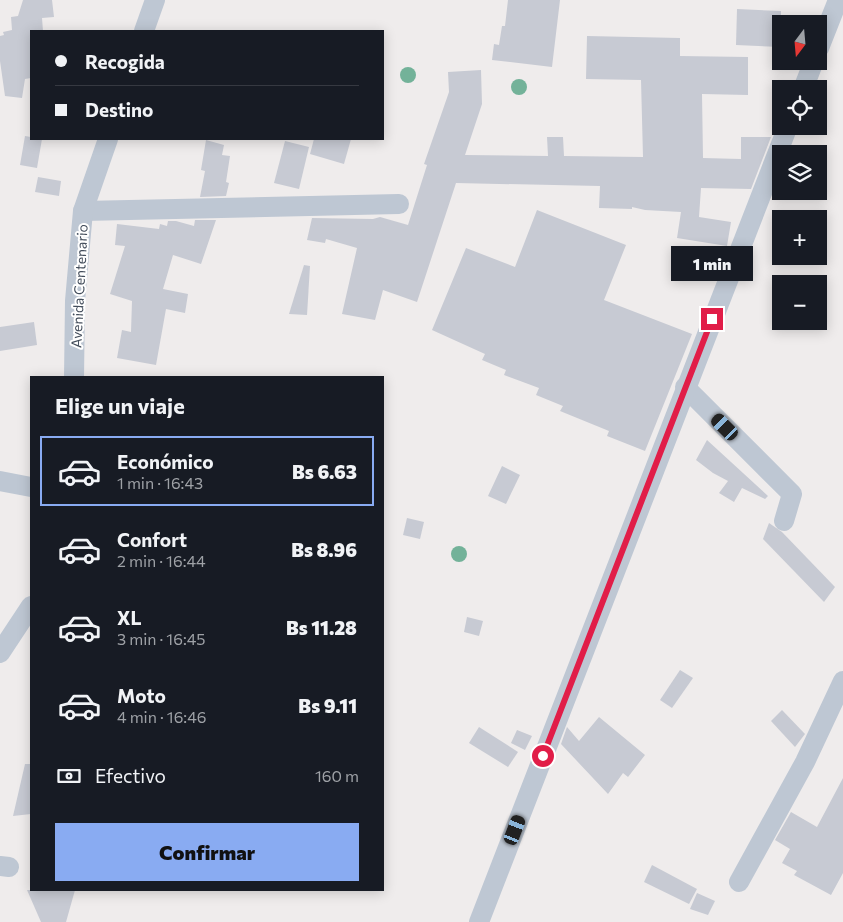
<!DOCTYPE html>
<html lang="es">
<head>
<meta charset="utf-8">
<style>
	:root { --surface:#171b24; --page:#20242c; --text:#f1f3f6; --muted:#9ea1a6; --line:#363941; --accent:#89abf2 }
	body { margin:0; font-family:Commissioner,sans-serif; background:var(--page); color:var(--text); height:100vh; display:flex; flex-direction:column; font-size:19px; white-space:nowrap }
	* { box-sizing:border-box; margin:0 }
	p { font-size:16px; color:var(--muted) }
	.icon { flex:none; width:28px; height:28px; fill:none; stroke:currentColor; stroke-width:2; stroke-linecap:round; stroke-linejoin:round }
	.map { position:relative; flex:1; overflow:hidden }
	.details { position:absolute; left:30px; top:376px; width:354px; height:515px; display:flex; flex-direction:column; background:var(--surface); border-radius:0px; box-shadow:0 2px 12px #0003 }
	.details>* { flex:none }
	.banner { position:absolute; left:30px; top:30px; width:354px; height:110px; border-radius:0px; box-shadow:0 2px 12px #0003; display:grid; align-content:center; height:110px; padding:0 25px; background:var(--surface) }
	.needle { width:32px; rotate:196deg }
	.buttons { position:absolute; left:772px; top:15px; display:grid; gap:10px }
	.buttons a { display:grid; place-items:center; width:55px; height:55px; border-radius:0px; background:var(--surface); box-shadow:0 2px 12px #0003; font-size:25px }
	.end { position:absolute; width:22px; height:22px; margin:-11px; border:6px solid #e11d48; background:#fff; box-shadow:0 0 0 2px #fff }
	.from { border-radius:50% }
	.bubble { position:absolute; height:35px; border-radius:0px; background:var(--surface); box-shadow:0 2px 12px #0003; font-size:16px; font-weight:800; line-height:35px; text-align:center }
	.car { position:absolute; width:15px; height:30px; margin:-15px -8px; border-radius:6px; box-shadow:0 0 4px 1px #0007; background:linear-gradient(#222 24%,#8ab4d8 0 40%,#222 0 76%,#8ab4d8 0 86%,#222 0) }
	.banner b { display:flex; align-items:center; gap:18px; height:48px; font-size:19px }
	.banner b+b { border-top:1px solid var(--line) }
	.banner i { width:12px; height:12px; background:var(--text) }
	ul { padding:0; list-style:none }
	li { display:flex; align-items:center; gap:15px; height:70px; margin:0 10px 8px; padding:0 15px; border:2px solid transparent; border-radius:0px }
	li div { flex:1 }
	li b { display:block; font-size:19px }
	li em { font-style:normal; font-weight:800 }
	li.current { border-color:var(--accent) }
	li>.icon { width:45px; height:45px; stroke-width:1.5 }
	h2 { padding:0 25px; font-size:22px; line-height:60px }
	.pay { display:flex; align-items:center; gap:12px; height:55px; padding:0 25px; font-size:19px }
	.pay p { margin-inline-start:auto }
	.cta { display:flex; gap:10px; margin-top:auto; padding:10px 25px }
	.cta a { flex:1; height:58px; border-radius:0px; background:var(--accent); color:#111; font-size:20px; font-weight:800; line-height:58px; text-align:center }
	.map>svg:first-child { display:block }
	.building { fill:#c7cad3 }
	.lines { fill:none; stroke-linecap:round; stroke-linejoin:round }
	.minor { stroke:#bec7d3; stroke-width:20 }
	.tree { fill:#73b299 }
	.route { stroke:#e11d48; stroke-width:6 }
	.labels { text-anchor:middle; dominant-baseline:central; stroke-width:4; stroke-linejoin:round; paint-order:stroke }
	.street-label { font-size:14px; fill:#434d5b; stroke:#fff }
</style>
</head>
<body>
<div class="map">
<svg width="843" height="922" viewBox="0 0 843 922">
	<rect width="100%" height="100%" fill="#efecec"/>
	<g class="building">
		<path d="M23,0H52L54,17L42,18L43,31H31V78L25,79L22,98L5,96L0,61V36L4,35L3,32L12,30L11,17L18,16Z"/>
		<path d="M508,0H560L552,67L492,60L494,44L499,45L502,26H505Z"/>
		<path d="M737,9L781,11V47L736,45Z"/>
		<path d="M587,36L680,38V56L748,57V95L702,94L703,158L741,159V137H771L751,189L701,188L699,217L731,222L727,246L677,238L681,212L645,210L632,207V209L599,208L600,186L456,183L417,302L383,290L375,320L342,314L357,248L326,239L325,243L307,240L312,218L373,219L380,217L408,225L427,165L424,164L449,92L448,72L481,70L482,104L465,155L548,156L547,137H563L564,156L643,157L641,80L586,79Z"/>
		<path d="M25,136L31,137V139H42L37,168L20,165Z"/>
		<path d="M314,139H351L344,164L310,154Z"/>
		<path d="M206,140L224,145L222,155L230,156L226,182L229,183L226,196L200,197L205,171L201,170Z"/>
		<path d="M285,141L309,147L299,189L274,183Z"/>
		<path d="M38,177L61,181L59,196L35,192Z"/>
		<path d="M537,210L626,245L604,300L692,334L645,451L607,436L609,431L560,411L563,406L536,395L539,388L504,375L506,370L482,360L485,354L432,330L466,248L515,267Z"/>
		<path d="M195,220H216L201,264L173,255L163,289L188,294L185,313L166,309L156,365L117,358L122,330L131,332L132,301L110,294L125,246L115,245L117,224L159,229L160,224L167,226L168,221H176L194,226Z"/>
		<path d="M304,265L310,266L307,315L289,314Z"/>
		<path d="M34,322L37,345L0,351V327Z"/>
		<path d="M707,440L768,496L765,499L742,488L734,502L719,493L728,481L713,473L696,460Z"/>
		<path d="M502,466L520,475L506,504L488,496Z"/>
		<path d="M407,518L424,522L420,539L403,535Z"/>
		<path d="M769,523L782,532L835,587L824,602L763,539Z"/>
		<path d="M467,617L483,621L479,636L464,632Z"/>
		<path d="M680,670L693,678L672,708L660,700Z"/>
		<path d="M782,710L805,734L795,747L771,721Z"/>
		<path d="M599,717L645,755L628,777L623,773L608,794L561,744L567,727L579,741Z"/>
		<path d="M479,727L518,752L508,767L469,743Z"/>
		<path d="M517,730L532,736L525,750L511,743Z"/>
		<path d="M25,764H31V814L13,816Z"/>
		<path d="M843,778V873L831,895L794,875L797,871L782,863L790,849L775,840L791,812L817,827Z"/>
		<path d="M652,865L697,889L689,904L644,882Z"/>
		<path d="M27,890H75L66,922H41Z"/>
		<path d="M697,893L715,901L708,915L690,909Z"/>
	</g>
	<g class="lines">
		<g class="minor">
			<path d="M144,31L155,0"/>
			<path d="M819,48L838,0"/>
			<path d="M803,89L814,61"/>
			<path d="M83,211L399,204"/>
			<path d="M74,378L75,301L83,211L108,139"/>
			<path d="M685,387L792,494L784,521"/>
			<path d="M0,481L31,487"/>
			<path d="M0,653L31,606"/>
			<path d="M0,866L9,867"/>
			<path d="M739,882L805,762L843,681"/>
			<path d="M479,922L788,126"/>
		</g>
	</g>
	<g class="tree">
		<circle cx="408" cy="75" r="8"/>
		<circle cx="519" cy="87" r="8"/>
		<circle cx="459" cy="554" r="8"/>
	</g>
	<g class="lines">
		<path class="route" d="M543,756L712,319"/>
	</g>
	<g class="labels">
		<g class="street-label">
			<text transform="translate(79 286) rotate(-87)">Avenida Centenario</text>
		</g>
	</g>
</svg>
<div class="buttons">
<a><svg class="needle" viewBox="-14 -14 28 28"><path d="M0-13l5 13h-10z" fill="#e53935"/><path d="M0 13l5-13h-10z" fill="#9ea1a6"/></svg></a>
<a><svg class="icon" aria-label="locate" viewBox="0 0 24 24"><circle cx="12" cy="12" r="6"/><path d="M12 2v4M12 18v4M2 12h4M18 12h4"/></svg></a>
<a><svg class="icon" aria-label="layers" viewBox="0 0 24 24"><path d="M12 4l9 5-9 5-9-5zM3 14l9 5 9-5"/></svg></a>
<a>+</a>
<a>−</a>
</div>
<i class="end from" style="left:543px;top:756px"></i>
<i class="end" style="left:712px;top:319px"></i>
<div class="bubble" style="left:671px;top:246px;width:82px">1 min</div>
<i class="car" style="left:725px;top:427px;rotate:315deg"></i>
<i class="car" style="left:515px;top:830px;rotate:21deg"></i>
<div class="banner">
<b><i class="from"></i>Recogida</b>
<b><i></i>Destino</b>
</div>
<section class="details">
<h2>Elige un viaje</h2>
<ul>
<li class="current"><svg class="icon" aria-label="car" viewBox="0 0 24 24"><path d="M5 17H2v-5l4-1 3-4h7l3 4 3 1v5h-3M9 17h6M6 11h13"/><circle cx="7" cy="17" r="2"/><circle cx="17" cy="17" r="2"/></svg><div><b>Económico</b><p>1 min · 16:43</p></div><em>Bs 6.63</em></li>
<li><svg class="icon" aria-label="car" viewBox="0 0 24 24"><path d="M5 17H2v-5l4-1 3-4h7l3 4 3 1v5h-3M9 17h6M6 11h13"/><circle cx="7" cy="17" r="2"/><circle cx="17" cy="17" r="2"/></svg><div><b>Confort</b><p>2 min · 16:44</p></div><em>Bs 8.96</em></li>
<li><svg class="icon" aria-label="car" viewBox="0 0 24 24"><path d="M5 17H2v-5l4-1 3-4h7l3 4 3 1v5h-3M9 17h6M6 11h13"/><circle cx="7" cy="17" r="2"/><circle cx="17" cy="17" r="2"/></svg><div><b>XL</b><p>3 min · 16:45</p></div><em>Bs 11.28</em></li>
<li><svg class="icon" aria-label="car" viewBox="0 0 24 24"><path d="M5 17H2v-5l4-1 3-4h7l3 4 3 1v5h-3M9 17h6M6 11h13"/><circle cx="7" cy="17" r="2"/><circle cx="17" cy="17" r="2"/></svg><div><b>Moto</b><p>4 min · 16:46</p></div><em>Bs 9.11</em></li>
</ul>
<div class="pay"><svg class="icon" aria-label="cash" viewBox="0 0 24 24"><path d="M3 7h18v10H3z"/><circle cx="12" cy="12" r="2"/></svg>Efectivo<p>160 m</p></div>
<div class="cta"><a>Confirmar</a></div>
</section>
</div>
</body>
</html>
